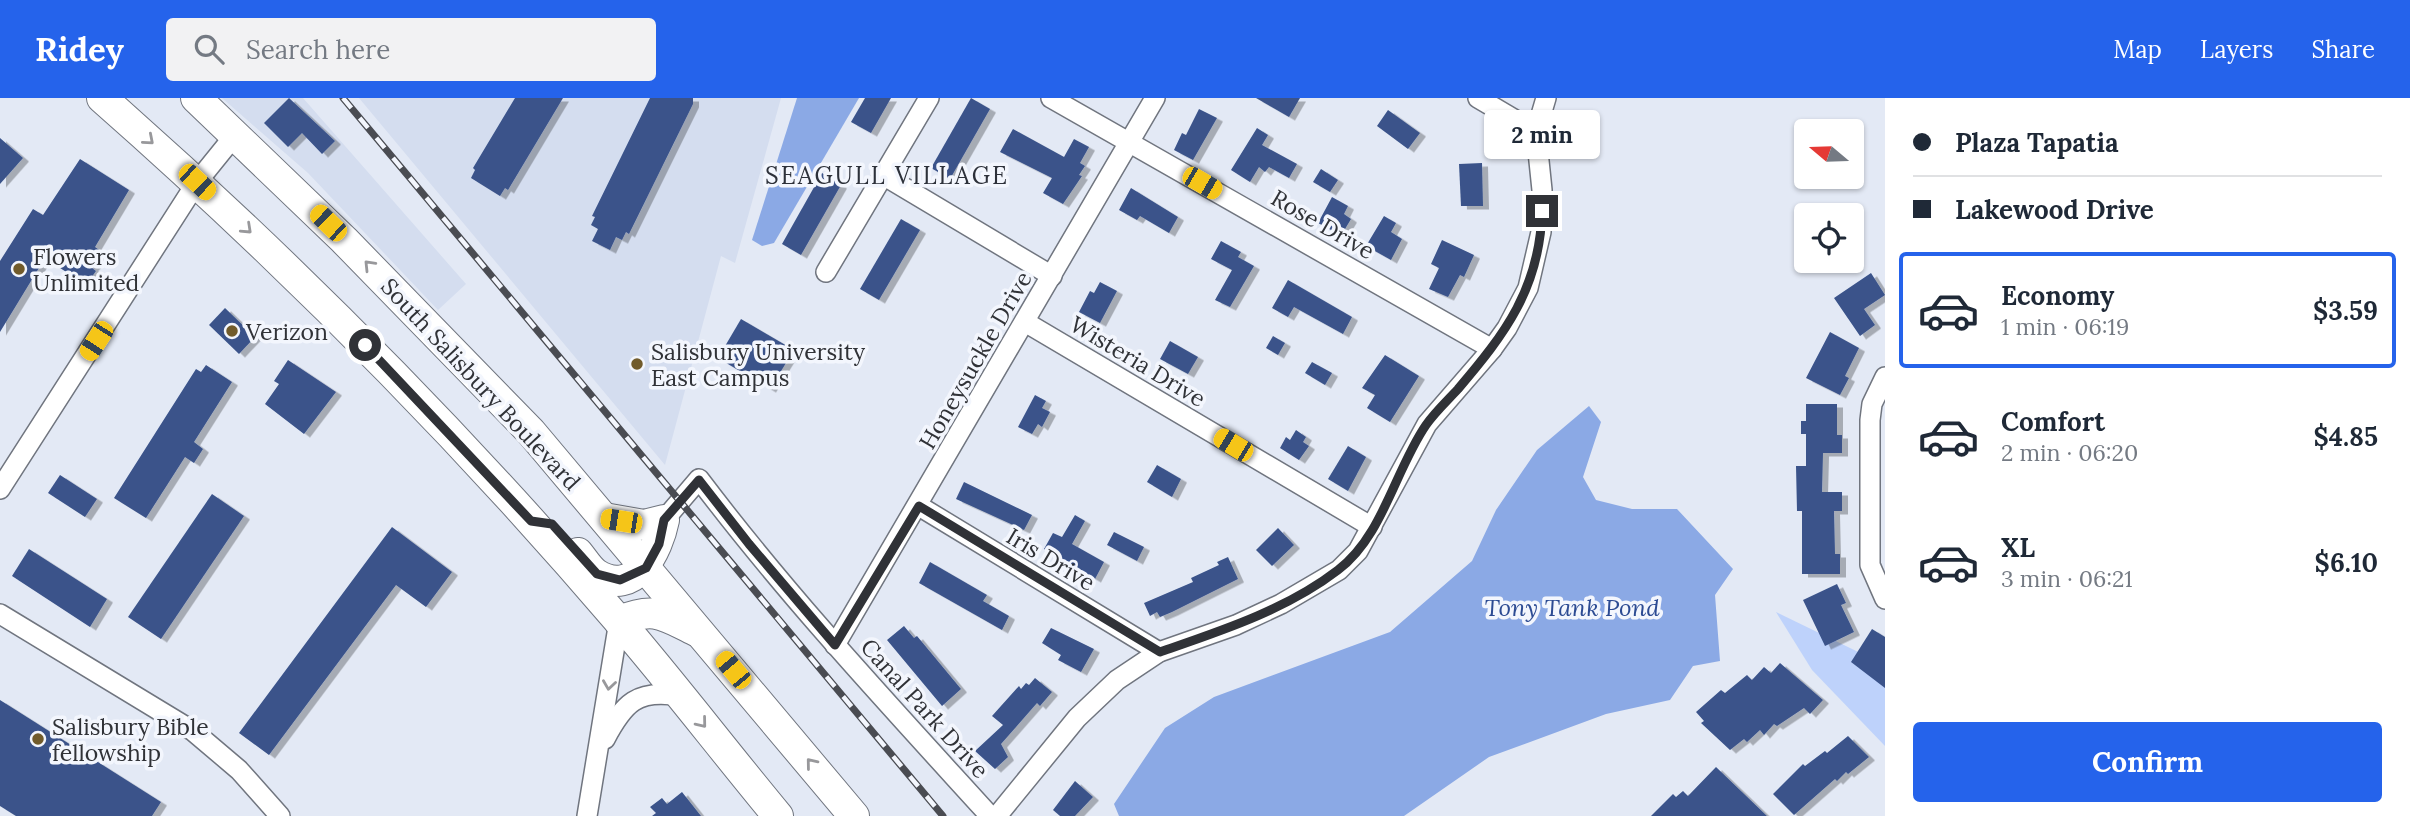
<!DOCTYPE html>
<html lang="en">
<head>
<meta charset="utf-8">
<style>
	:root { --surface:#fff; --page:#f2f2f3; --text:#1f2937; --muted:#747a83; --line:#e0e1e3; --accent:#2563eb }
	body { margin:0; font-family:Lora,serif; background:var(--page); color:var(--text); height:100vh; display:flex; flex-direction:column; font-size:26px; white-space:nowrap }
	* { box-sizing:border-box; margin:0 }
	p { font-size:23px; color:var(--muted) }
	.icon { flex:none; width:38px; height:38px; fill:none; stroke:currentColor; stroke-width:2; stroke-linecap:round; stroke-linejoin:round }
	.map { position:relative; flex:1; overflow:hidden }
	.details { display:flex; flex-direction:column; background:var(--surface); width:525px }
	.details>* { flex:none }
	.hud { display:grid; align-content:center; height:154px; padding:0 28px; background:var(--surface) }
	.needle { width:46px; rotate:289deg }
	.tools { position:absolute; left:1794px; top:21px; display:grid; gap:14px }
	.tools a { display:grid; place-items:center; width:70px; height:70px; border-radius:7px; background:var(--surface); box-shadow:0 2px 5px #0004; font-size:35px }
	.end { position:absolute; width:32px; height:32px; margin:-16px; border:9px solid #303237; background:#fff; box-shadow:0 0 0 4px #fff }
	.from { border-radius:50% }
	.bubble { position:absolute; height:49px; border-radius:7px; background:var(--surface); box-shadow:0 2px 5px #0004; font-size:23px; font-weight:800; line-height:49px; text-align:center }
	.car { position:absolute; width:21px; height:42px; margin:-21px -10px; border-radius:9px; box-shadow:0 0 5px 2px #0007; background:linear-gradient(#f5c518 24%,#345 0 40%,#f5c518 0 76%,#345 0 86%,#f5c518 0) }
	.hud b { display:flex; align-items:center; gap:24px; height:66px; font-size:26px }
	.hud b+b { border-top:2px solid var(--line) }
	.hud i { width:18px; height:18px; background:var(--text) }
	ul { padding:0; list-style:none }
	li { display:flex; align-items:center; gap:21px; height:116px; margin:0 14px 10px; padding:0 14px; border:4px solid transparent; border-radius:7px }
	li div { flex:1 }
	li b { display:block; font-size:26px }
	li em { font-style:normal; font-weight:800 }
	li.on { border-color:var(--accent) }
	li>.icon { width:63px; height:63px; stroke-width:1.5 }
	.primary-button { display:flex; gap:14px; margin-top:auto; padding:14px 28px }
	.primary-button a { flex:1; height:80px; border-radius:7px; background:var(--accent); color:#fff; font-size:28px; font-weight:800; line-height:80px; text-align:center }
	header { display:flex; align-items:center; gap:42px; box-sizing:border-box; height:98px; padding:0 35px; background:var(--accent); color:#fff }
	header strong { font-size:33px }
	nav { display:flex; gap:38px; margin-inline-start:auto; font-size:24px }
	.search { width:490px; height:63px; background:var(--page); display:flex; align-items:center; gap:18px; box-sizing:border-box; padding:0 24px; border-radius:7px; color:var(--muted); font-size:26px }
	main { display:flex; flex:1; min-height:0 }
	.map>svg:first-child { display:block }
	.built { fill:#d4ddef }
	.green { fill:#bed2fb }
	.water { fill:#8ba9e5 }
	.building { fill:#3a538a; filter:url(#shadow) }
	.lines { fill:none; stroke-linecap:round; stroke-linejoin:round }
	.minor-casing { stroke:#70757f; stroke-width:22 }
	.primary-casing { stroke:#70757f; stroke-width:32 }
	.minor { stroke:#fff; stroke-width:19 }
	.primary { stroke:#fff; stroke-width:30 }
	.rail-casing { stroke:#4a4c52; stroke-width:7 }
	.rail { stroke:#f3f6fd; stroke-width:4.5; stroke-dasharray:13; stroke-linecap:butt }
	.oneway { stroke:#98989b }
	.route { stroke:#303237; stroke-width:9 }
	.poi-dot { fill:#715b2b; stroke:#f3f6fd; stroke-width:2.5 }
	.labels { text-anchor:middle; dominant-baseline:central; stroke-width:7; stroke-linejoin:round; paint-order:stroke }
	.street-label { font-size:23px; fill:#303237; stroke:#f3f6fd }
	.poi-label { font-size:23px; fill:#303237; stroke:#f3f6fd; text-anchor:start }
	.neighbourhood-label { font-size:24px; letter-spacing:2px; fill:#2d313a; stroke:#f3f6fd }
	.water-label { font-size:24px; font-style:italic; fill:#2c4b93; stroke:#f3f6fd }
</style>
</head>
<body>
<header>
<strong>Ridey</strong>
<div class="search"><svg class="icon" aria-label="search" viewBox="0 0 24 24"><circle cx="10" cy="10" r="6"/><path d="M15 15l6 6"/></svg>Search here</div>
<nav><a>Map</a><a>Layers</a><a>Share</a></nav>
</header>
<main>
<div class="map">
<svg width="1885" height="718" viewBox="0 0 1885 718">
	<defs>
		<filter id="shadow"><feDropShadow dx="6" dy="3.5" stdDeviation="0" flood-color="#0004"/></filter>
	</defs>
	<rect width="100%" height="100%" fill="#e3e9f5"/>
	<g class="built">
		<path d="M222,0H303L466,186L438,212L308,75Z"/>
		<path d="M359,0H781L735,165L721,158L665,367Z"/>
	</g>
	<path class="green" d="M1776,514L1885,567V648L1812,572Z"/>
	<g class="water">
		<path d="M797,0H859L774,145L762,148L752,142Z"/>
		<path d="M1589,308L1601,324L1583,379L1596,402L1632,411H1677L1733,471L1715,497L1720,563L1693,568L1670,602L1606,616L1489,659L1404,718H1119L1114,706L1165,630L1214,599L1390,534L1472,463L1496,412L1537,352Z"/>
	</g>
	<g class="building">
		<path d="M289,0L335,43L322,56L302,35L288,49L264,25Z"/>
		<path d="M515,0H563L508,92L505,90L500,98L471,80L475,72L473,70Z"/>
		<path d="M650,0H693V6L629,136L626,134L622,142L616,139L610,152L592,143L598,131L591,127L595,119L592,118Z"/>
		<path d="M865,0H891L871,35L851,24Z"/>
		<path d="M971,0L990,11L950,81L931,70Z"/>
		<path d="M1256,0H1300L1289,19Z"/>
		<path d="M1199,11L1217,20L1193,62L1174,52L1182,35L1186,37Z"/>
		<path d="M1388,12L1420,35L1408,51L1377,28Z"/>
		<path d="M1257,30L1268,37L1262,47L1297,66L1289,80L1269,69L1265,74L1259,69L1250,84L1231,72Z"/>
		<path d="M1013,31L1064,59L1074,41L1089,49L1080,65L1085,68L1079,77L1082,78L1063,106L1043,95L1052,80L1000,54Z"/>
		<path d="M0,40L23,60L0,86Z"/>
		<path d="M80,61L129,92L95,149L105,156L92,170L96,173L86,187L45,160L0,234V163L33,111L43,117Z"/>
		<path d="M1482,65L1483,108H1461L1459,66Z"/>
		<path d="M1321,71L1338,82L1330,94L1313,84Z"/>
		<path d="M822,75L841,87L801,157L782,146Z"/>
		<path d="M1131,90L1178,119L1169,135L1140,118L1137,122L1119,112Z"/>
		<path d="M1332,99L1348,108L1344,116L1351,121L1345,131L1341,129L1337,135L1318,125Z"/>
		<path d="M1384,118L1396,125L1391,134L1402,141L1391,162L1366,148Z"/>
		<path d="M901,121L920,132L879,202L860,191Z"/>
		<path d="M1442,142L1474,157L1464,179L1460,177L1448,199L1429,191L1439,170L1431,166Z"/>
		<path d="M1221,143L1241,154L1238,159L1254,168L1230,209L1215,202L1232,172L1211,161Z"/>
		<path d="M1871,175L1885,197L1864,211L1875,227L1860,238L1834,200Z"/>
		<path d="M1288,182L1352,219L1343,236L1294,209L1288,219L1272,210Z"/>
		<path d="M1100,184L1117,193L1100,225L1079,214L1090,193L1094,195Z"/>
		<path d="M225,210L255,239L239,256L209,227Z"/>
		<path d="M741,221L794,252L770,291L718,260Z"/>
		<path d="M1830,234L1859,250L1845,278L1849,280L1840,297L1806,280Z"/>
		<path d="M1273,238L1285,245L1278,257L1266,250Z"/>
		<path d="M1170,243L1198,259L1188,276L1160,261Z"/>
		<path d="M1385,257L1419,278L1390,324L1367,310L1375,297L1362,290Z"/>
		<path d="M288,262L336,294L304,336L265,306L279,286L274,283Z"/>
		<path d="M1312,264L1332,275L1325,287L1305,275Z"/>
		<path d="M206,267L232,284L194,344L203,351L194,365L185,359L146,420L114,400L196,271L201,274Z"/>
		<path d="M1035,297L1046,303L1042,310L1050,314L1042,329L1038,326L1032,336L1018,329Z"/>
		<path d="M1806,306H1837V337H1842V355H1823L1822,394H1842V413H1834L1835,456H1840V476H1802V413H1797L1796,368H1806V336H1801V323H1806Z"/>
		<path d="M1296,332L1306,339L1303,344L1309,348L1299,362L1280,350L1286,339L1290,342Z"/>
		<path d="M1348,348L1366,359L1348,393L1328,381Z"/>
		<path d="M1157,367L1181,381L1172,399L1147,384Z"/>
		<path d="M60,377L97,401L85,419L48,395Z"/>
		<path d="M964,384L1032,417L1024,432L956,401Z"/>
		<path d="M212,396L244,418L161,541L128,519Z"/>
		<path d="M1075,417L1085,423L1072,446L1104,464L1095,481L1044,451L1053,435L1062,439Z"/>
		<path d="M392,429L452,474L426,509L396,487L269,657L239,635Z"/>
		<path d="M1278,430L1294,447L1272,468L1256,452Z"/>
		<path d="M1114,434L1144,449L1137,463L1107,447Z"/>
		<path d="M29,451L107,501L90,529L12,478Z"/>
		<path d="M1228,459L1238,481L1172,514L1160,519L1157,514L1150,518L1144,505L1193,484L1191,480L1219,467L1217,464Z"/>
		<path d="M930,464L987,497L983,503L1009,518L1002,532L919,485Z"/>
		<path d="M1837,486L1846,505L1841,507L1854,534L1825,548L1803,502Z"/>
		<path d="M904,528L914,540L917,538L961,591L942,608L887,542Z"/>
		<path d="M1051,530L1094,551L1081,574L1058,562L1061,557L1042,545Z"/>
		<path d="M1872,531L1885,539V590L1851,564Z"/>
		<path d="M1780,565L1823,602L1810,616L1804,610L1777,628L1774,626L1764,637L1760,632L1747,644L1744,641L1730,652L1701,625L1704,623L1696,614L1721,592L1725,595L1747,577L1752,582L1764,569L1771,575Z"/>
		<path d="M1035,580L1052,594L1040,608L1037,605L1001,646L1008,659L995,671L975,653L1003,627L992,618L1019,588L1021,591L1026,585L1029,587Z"/>
		<path d="M0,602L161,704L152,718H16L0,708Z"/>
		<path d="M1848,638L1869,659L1848,676L1846,674L1837,683L1835,681L1794,717L1773,696L1803,666L1805,668L1825,653L1827,655Z"/>
		<path d="M1716,669L1767,718H1651L1673,696L1676,699L1683,693L1688,698Z"/>
		<path d="M1075,683L1093,699L1075,718H1060L1053,712Z"/>
		<path d="M682,694L701,718H652L656,715L650,709L662,700L667,706Z"/>
	</g>
	<g class="lines">
		<defs>
			<g id="minor">
				<path d="M1051,0L1492,251"/>
				<path d="M1478,0L1536,34"/>
				<path d="M883,77L1052,178"/>
				<path d="M826,174L929,0"/>
				<path d="M1025,224L1372,429"/>
				<path d="M1885,279L1872,306L1870,322V467L1885,501"/>
				<path d="M0,391L197,84L235,37"/>
				<path d="M919,408L1159,554"/>
				<path d="M664,422L699,381C789,500 890,608 990,718"/>
				<path d="M0,516L193,633L239,672L280,718"/>
				<path d="M835,547L1155,0"/>
				<path d="M605,641C624,605 637,591 679,598"/>
				<path d="M587,718L619,523"/>
				<path d="M997,718L1077,620L1117,582L1159,554L1236,527L1281,506L1339,472L1358,453L1427,326L1492,251L1507,230L1528,190L1541,134L1542,92L1536,34L1546,0"/>
			</g>
			<g id="primary">
				<path d="M102,0C286,162 458,335 618,522C673,586 724,653 778,718"/>
				<path d="M196,0L344,142L531,334L854,718"/>
				<path d="M578,455C583,461 589,471 596,476C635,501 658,452 664,422L644,427L604,420"/>
				<path d="M619,523C655,508 663,517 696,533"/>
			</g>
		</defs>
		<use href="#minor" class="minor-casing"/>
		<use href="#primary" class="primary-casing"/>
		<use href="#minor" class="minor"/>
		<use href="#primary" class="primary"/>
		<defs>
			<path id="rail" d="M343,0L943,718"/>
		</defs>
		<use href="#rail" class="rail-casing"/>
		<use href="#rail" class="rail"/>
	</g>
	<defs><path id="oneway-chevron" d="M-2-3.5L2.5 0L-2 3.5" fill="none" stroke-width="1.6" stroke-linecap="round" stroke-linejoin="round" transform="scale(1.75)"/></defs>
	<g class="oneway">
		<use href="#oneway-chevron" transform="translate(149 42) rotate(41)"/>
		<use href="#oneway-chevron" transform="translate(247 131) rotate(43)"/>
		<use href="#oneway-chevron" transform="translate(369 167) rotate(-134)"/>
		<use href="#oneway-chevron" transform="translate(609 587) rotate(98)"/>
		<use href="#oneway-chevron" transform="translate(702 625) rotate(51)"/>
		<use href="#oneway-chevron" transform="translate(811 665) rotate(-129)"/>
	</g>
	<g class="lines">
		<path class="route" d="M365,247L531,423L552,426L597,476L620,482L646,470L659,446L664,422L699,382L749,446L835,547L919,408L1160,554C1221,533 1286,512 1338,472C1383,438 1395,372 1426,327C1435,314 1447,303 1458,291C1505,236 1540,190 1542,113"/>
	</g>
	<g class="poi-dot">
		<circle cx="19" cy="171" r="7"/>
		<circle cx="232" cy="233" r="7"/>
		<circle cx="637" cy="266" r="7"/>
		<circle cx="38" cy="641" r="7"/>
	</g>
	<g class="labels">
		<g class="street-label">
			<text transform="translate(1323 126) rotate(30)">Rose Drive</text>
			<text transform="translate(975 262) rotate(-60)">Honeysuckle Drive</text>
			<text transform="translate(1138 263) rotate(31)">Wisteria Drive</text>
			<text transform="translate(481 286) rotate(47)">South Salisbury Boulevard</text>
			<text transform="translate(1051 461) rotate(31)">Iris Drive</text>
			<text transform="translate(925 610) rotate(48)">Canal Park Drive</text>
		</g>
		<g class="poi-label">
			<text x="33" y="158">Flowers<tspan x="33" dy="26">Unlimited</tspan></text>
			<text x="246" y="233">Verizon</text>
			<text x="651" y="253">Salisbury University<tspan x="651" dy="26">East Campus</tspan></text>
			<text x="52" y="628">Salisbury Bible<tspan x="52" dy="26">fellowship</tspan></text>
		</g>
		<g class="neighbourhood-label">
			<text x="887" y="77">SEAGULL VILLAGE</text>
		</g>
		<g class="water-label">
			<text x="1572" y="509">Tony Tank Pond</text>
		</g>
	</g>
</svg>
<div class="tools">
<a><svg class="needle" viewBox="-14 -14 28 28"><path d="M0-13l5 13h-10z" fill="#e53935"/><path d="M0 13l5-13h-10z" fill="#747a83"/></svg></a>
<a><svg class="icon" aria-label="locate" viewBox="0 0 24 24"><circle cx="12" cy="12" r="6"/><path d="M12 2v4M12 18v4M2 12h4M18 12h4"/></svg></a>
</div>
<i class="end from" style="left:365px;top:247px"></i>
<i class="end" style="left:1542px;top:113px"></i>
<div class="bubble" style="left:1484px;top:12px;width:116px">2 min</div>
<i class="car" style="left:197px;top:84px;rotate:133deg"></i>
<i class="car" style="left:1202px;top:85px;rotate:120deg"></i>
<i class="car" style="left:328px;top:125px;rotate:314deg"></i>
<i class="car" style="left:96px;top:243px;rotate:213deg"></i>
<i class="car" style="left:1233px;top:347px;rotate:301deg"></i>
<i class="car" style="left:621px;top:423px;rotate:279deg"></i>
<i class="car" style="left:733px;top:572px;rotate:320deg"></i>
</div>
<section class="details">
<div class="hud">
<b><i class="from"></i>Plaza Tapatia</b>
<b><i></i>Lakewood Drive</b>
</div>
<ul>
<li class="on"><svg class="icon" aria-label="car" viewBox="0 0 24 24"><path d="M5 17H2v-5l4-1 3-4h7l3 4 3 1v5h-3M9 17h6M6 11h13"/><circle cx="7" cy="17" r="2"/><circle cx="17" cy="17" r="2"/></svg><div><b>Economy</b><p>1 min · 06:19</p></div><em>$3.59</em></li>
<li><svg class="icon" aria-label="car" viewBox="0 0 24 24"><path d="M5 17H2v-5l4-1 3-4h7l3 4 3 1v5h-3M9 17h6M6 11h13"/><circle cx="7" cy="17" r="2"/><circle cx="17" cy="17" r="2"/></svg><div><b>Comfort</b><p>2 min · 06:20</p></div><em>$4.85</em></li>
<li><svg class="icon" aria-label="car" viewBox="0 0 24 24"><path d="M5 17H2v-5l4-1 3-4h7l3 4 3 1v5h-3M9 17h6M6 11h13"/><circle cx="7" cy="17" r="2"/><circle cx="17" cy="17" r="2"/></svg><div><b>XL</b><p>3 min · 06:21</p></div><em>$6.10</em></li>
</ul>
<div class="primary-button"><a>Confirm</a></div>
</section>
</main>
</body>
</html>
